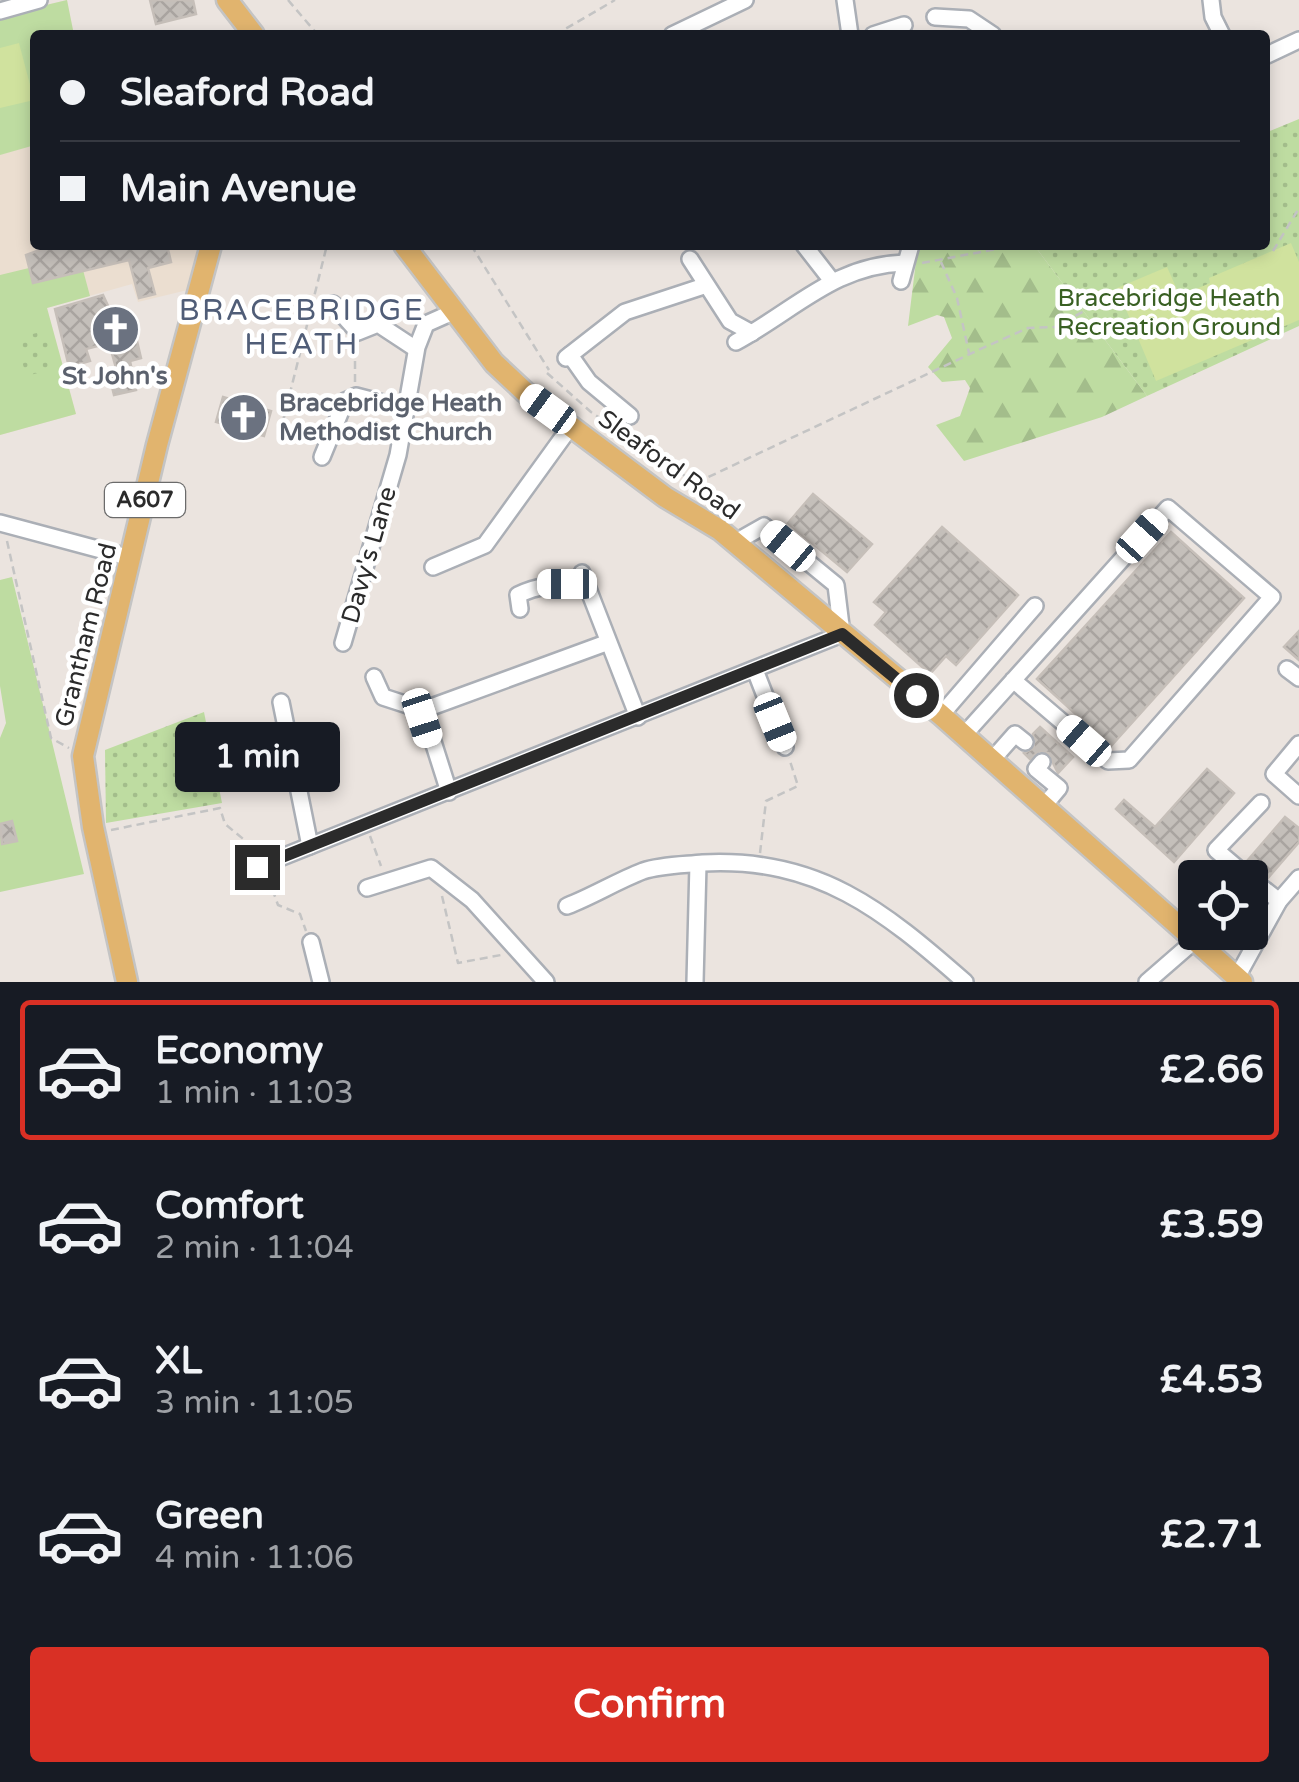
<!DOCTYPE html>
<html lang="en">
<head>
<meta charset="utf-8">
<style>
	:root { --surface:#171b24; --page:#20242c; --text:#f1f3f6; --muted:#9ea1a6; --line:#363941; --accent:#d93025 }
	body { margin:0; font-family:"Varela Round",sans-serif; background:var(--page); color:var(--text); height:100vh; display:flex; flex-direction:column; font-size:38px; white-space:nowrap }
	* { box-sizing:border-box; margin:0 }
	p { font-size:32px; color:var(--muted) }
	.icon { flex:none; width:55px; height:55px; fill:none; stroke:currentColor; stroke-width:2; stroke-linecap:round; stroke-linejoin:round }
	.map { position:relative; height:982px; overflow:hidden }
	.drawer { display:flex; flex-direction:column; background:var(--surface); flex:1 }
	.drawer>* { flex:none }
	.banner { position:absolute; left:30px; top:30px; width:1240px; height:220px; border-radius:10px; box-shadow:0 5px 15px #0003; display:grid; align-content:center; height:220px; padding:0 30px; background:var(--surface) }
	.fabs { position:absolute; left:1178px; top:860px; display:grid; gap:20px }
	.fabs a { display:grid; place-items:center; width:90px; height:90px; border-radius:10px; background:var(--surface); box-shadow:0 5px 15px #0003; font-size:50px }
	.end { position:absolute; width:45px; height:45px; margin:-22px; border:12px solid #2b2b2b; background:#fff; box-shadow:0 0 0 5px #fff }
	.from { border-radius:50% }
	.bubble { position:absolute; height:70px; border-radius:10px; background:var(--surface); box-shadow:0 5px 15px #0003; font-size:32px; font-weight:700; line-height:70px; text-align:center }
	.car { position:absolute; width:30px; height:60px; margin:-30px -15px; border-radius:12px; box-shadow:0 0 8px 2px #0007; background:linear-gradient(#fff 24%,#345 0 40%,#fff 0 76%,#345 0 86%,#fff 0) }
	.banner b { display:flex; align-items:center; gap:35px; height:95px; font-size:38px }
	.banner b+b { border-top:2px solid var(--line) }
	.banner i { width:25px; height:25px; background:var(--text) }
	ul { padding:18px 0 0; list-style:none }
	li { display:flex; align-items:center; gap:30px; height:140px; margin:0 20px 15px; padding:0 10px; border:5px solid transparent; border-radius:10px }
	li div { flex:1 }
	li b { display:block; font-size:38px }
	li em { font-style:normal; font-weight:700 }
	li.selected { border-color:var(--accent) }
	li>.icon { width:90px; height:90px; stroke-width:1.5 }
	.action { display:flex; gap:20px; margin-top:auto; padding:20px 30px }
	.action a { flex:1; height:115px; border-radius:10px; background:var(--accent); color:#fff; font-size:40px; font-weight:700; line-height:115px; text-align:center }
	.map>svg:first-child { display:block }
	.education { fill:#ebded0 }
	.grass { fill:#bedca1 }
	.forest { fill:url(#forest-firs) }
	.park { fill:url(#park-dots) }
	.pitch { fill:#d0e29e }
	.building { fill:url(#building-cross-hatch); stroke:#c6bfb9; stroke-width:2.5 }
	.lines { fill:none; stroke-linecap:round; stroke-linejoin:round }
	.minor-casing { stroke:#abafb6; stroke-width:20 }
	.major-casing { stroke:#c4c4c4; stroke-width:25 }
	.path { stroke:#c4c4c4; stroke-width:2.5; stroke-dasharray:8 5; stroke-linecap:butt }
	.minor { stroke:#fff; stroke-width:15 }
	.major { stroke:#e1b46e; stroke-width:20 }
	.route { stroke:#2b2b2b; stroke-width:12 }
	.labels { text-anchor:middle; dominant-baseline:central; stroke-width:9; stroke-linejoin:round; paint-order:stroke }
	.shield { fill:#fff; stroke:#6b6b6b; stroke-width:2.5 }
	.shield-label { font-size:22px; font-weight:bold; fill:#2b2b2b }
	.park-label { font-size:25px; fill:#396023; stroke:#fff }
	.worship-label { font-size:25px; font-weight:bold; fill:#5b616d; stroke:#fff }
	.street-label { font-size:25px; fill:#2b2b2b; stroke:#fff }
	.quarter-label { font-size:30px; letter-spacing:2.5px; fill:#505d77; stroke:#fff }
</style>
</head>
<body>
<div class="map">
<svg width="1299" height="982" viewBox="0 0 1299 982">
	<defs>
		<pattern id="forest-firs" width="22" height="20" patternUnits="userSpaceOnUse" patternTransform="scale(2.5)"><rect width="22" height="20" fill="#bedca1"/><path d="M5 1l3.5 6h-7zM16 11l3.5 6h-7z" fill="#a3bd8b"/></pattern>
		<pattern id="park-dots" width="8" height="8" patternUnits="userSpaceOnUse" patternTransform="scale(2.5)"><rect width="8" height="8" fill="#bedca1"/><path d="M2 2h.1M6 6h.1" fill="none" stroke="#a3bd8b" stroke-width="1.8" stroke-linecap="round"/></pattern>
		<pattern id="building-cross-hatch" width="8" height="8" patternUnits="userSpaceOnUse" patternTransform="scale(2.5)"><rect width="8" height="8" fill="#c4bfba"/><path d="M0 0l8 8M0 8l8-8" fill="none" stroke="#a9a4a0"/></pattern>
	</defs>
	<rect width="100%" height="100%" fill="#ebe4df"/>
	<path class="education" d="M67,0L74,35H35V245H208L200,287L138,302L132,284L47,308L76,414L0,435V16Z"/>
	<g class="grass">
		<path d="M67,0L74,35H35V145L0,155V16Z"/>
		<path d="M29,268L33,282L83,270L90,296L47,308L76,414L0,435V275Z"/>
		<path d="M12,577L84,874L0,892V738L6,723L0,686V580Z"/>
	</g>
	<path class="forest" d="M918,245H1034L1147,396L1102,417L964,461L936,425L960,416L970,388L965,380L942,382L928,367L952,338L944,317L937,315L908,326Z"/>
	<g class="park">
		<path d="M1299,119V326L1147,396L1034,245H1265V133Z"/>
		<path d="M45,331L54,369L26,376L16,338Z"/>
		<path d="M204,712L222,803L106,823L105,750Z"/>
	</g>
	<g class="pitch">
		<path d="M19,43L34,100L0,108V48Z"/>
		<path d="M1291,243L1299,262V320L1156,381L1117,288L1167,267L1180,296L1210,283L1209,278Z"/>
	</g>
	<g class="building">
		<path d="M150,0H193L196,14L156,24Z"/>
		<path d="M53,245H92L94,251L118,245H167L171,262L148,268L155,294L139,298L129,260L33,283L26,255Z"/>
		<path d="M103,295L116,323L132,320L141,358L130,361L136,390L114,395L108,370L116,368L109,343L86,349L90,361L69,367L55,309Z"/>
		<path d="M223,397L271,411L264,436L216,422Z"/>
		<path d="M813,494L872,544L847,572L788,523Z"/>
		<path d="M942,527L1018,595L956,665L946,656L930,674L875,625L886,612L874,602Z"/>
		<path d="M1171,532L1244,598L1111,746L1037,679Z"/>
		<path d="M1299,631V660L1284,647Z"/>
		<path d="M1040,727L1073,757L1058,773L1048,753L1039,751L1030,759L1024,753L1034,748L1033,734Z"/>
		<path d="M1207,769L1234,793L1174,862L1116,809L1124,800L1155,827Z"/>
		<path d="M1285,817L1299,828V842L1268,878L1247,861Z"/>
		<path d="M12,821L17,841L2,844L0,824Z"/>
	</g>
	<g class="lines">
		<defs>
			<g id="minor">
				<path d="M845,0L850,35"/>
				<path d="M1211,0L1213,17L1222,35"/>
				<path d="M0,11L39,0"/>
				<path d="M935,17L969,19L993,35"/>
				<path d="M672,35L745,0"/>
				<path d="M873,35L904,25"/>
				<path d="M1265,56L1299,40"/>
				<path d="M804,245L832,281"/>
				<path d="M690,259L730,321L752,333"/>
				<path d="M901,281L911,245"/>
				<path d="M333,304L358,332L378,324L416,349"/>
				<path d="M736,342C795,310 835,265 904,263"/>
				<path d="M570,355L589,382L630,416"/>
				<path d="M566,358L625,312L704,286"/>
				<path d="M322,457L345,401L356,396L406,409"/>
				<path d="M0,523L131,558"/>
				<path d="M433,567L485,545L571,426"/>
				<path d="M582,573L638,717"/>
				<path d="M520,609L518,595C540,584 561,584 585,583"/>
				<path d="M343,643L398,455L417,347L426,324L453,312"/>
				<path d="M1287,669L1299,678"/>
				<path d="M755,670L785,747"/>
				<path d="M374,677L383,697L423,710"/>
				<path d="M281,702L310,846"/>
				<path d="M941,715L1035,606"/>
				<path d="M964,735L1168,508L1272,597L1129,760L1108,761L1013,680"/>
				<path d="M1299,744L1274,774L1299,796"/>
				<path d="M992,760L1015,734L1025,742"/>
				<path d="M1042,762L1036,769L1059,788L1043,807"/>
				<path d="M449,792L423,710L606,643"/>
				<path d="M257,867L842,634L836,585L764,526L734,543"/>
				<path d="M1249,878L1216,850L1261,803"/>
				<path d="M1250,878L1279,901"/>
				<path d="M367,888L431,868L472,900L546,982"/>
				<path d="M567,906C593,896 617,881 643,871C661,865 684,865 703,863C818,857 883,910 965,982"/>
				<path d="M311,942L321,982"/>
				<path d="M1237,977L1279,901L1299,878"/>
				<path d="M695,982L698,864"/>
				<path d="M1147,982L1193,942"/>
			</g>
			<g id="major">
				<path d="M227,0L254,35"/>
				<path d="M404,245L494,363L525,392L665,497L720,530L941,715L1242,982"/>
				<path d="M127,982L93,827L83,756L157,445L211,245"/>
			</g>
		</defs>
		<use href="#minor" class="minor-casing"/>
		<use href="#major" class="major-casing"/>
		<g class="path">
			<path d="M288,0L318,35"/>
			<path d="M555,35L615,0"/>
			<path d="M471,245L549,370"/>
			<path d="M1273,251L1299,208"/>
			<path d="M941,262L957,298L969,353"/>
			<path d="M922,263L1018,245"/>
			<path d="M547,373L591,412L694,482"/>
			<path d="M355,382V345"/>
			<path d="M280,433L327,245"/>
			<path d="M685,488L987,346L1028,328L1056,327L1084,311"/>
			<path d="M7,541L51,738L69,748"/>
			<path d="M111,830L220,808L225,824L259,852"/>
			<path d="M370,836L381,866"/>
			<path d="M760,853L766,801L798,786L789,758"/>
			<path d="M268,877L278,905L300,914L306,931"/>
			<path d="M442,896L458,963L501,955"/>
		</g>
		<use href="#minor" class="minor"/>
		<use href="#major" class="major"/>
	</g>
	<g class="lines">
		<path class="route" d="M257,867L842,634L916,695"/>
	</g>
	<defs>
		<symbol id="church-disc" viewBox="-11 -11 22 22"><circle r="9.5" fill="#6b7280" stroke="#fff"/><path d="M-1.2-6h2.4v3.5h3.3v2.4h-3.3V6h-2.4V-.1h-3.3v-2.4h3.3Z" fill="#fff"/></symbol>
	</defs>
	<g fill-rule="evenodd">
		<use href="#church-disc" x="88" y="302" width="55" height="55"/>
		<use href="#church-disc" x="216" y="390" width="55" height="55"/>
	</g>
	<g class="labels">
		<rect class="shield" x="105" y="483" width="80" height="34" rx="8"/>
		<g class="shield-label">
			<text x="145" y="500">A607</text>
		</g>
		<g class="park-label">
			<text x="1169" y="298">Bracebridge Heath<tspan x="1169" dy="29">Recreation Ground</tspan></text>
		</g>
		<g class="worship-label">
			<text x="115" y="376">St John's</text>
			<text x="279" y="403" text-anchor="start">Bracebridge Heath<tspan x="279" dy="29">Methodist Church</tspan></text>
		</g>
		<g class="street-label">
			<text transform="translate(669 465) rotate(36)">Sleaford Road</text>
			<text transform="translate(369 555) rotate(-74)">Davy's Lane</text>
			<text transform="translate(86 635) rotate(-76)">Grantham Road</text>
		</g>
		<g class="quarter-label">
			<text x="302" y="310">BRACEBRIDGE<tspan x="302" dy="34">HEATH</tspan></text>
		</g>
	</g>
</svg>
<div class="fabs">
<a><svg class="icon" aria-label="locate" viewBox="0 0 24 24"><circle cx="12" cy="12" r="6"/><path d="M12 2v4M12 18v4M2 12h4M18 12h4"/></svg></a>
</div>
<i class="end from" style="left:916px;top:695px"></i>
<i class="end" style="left:257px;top:867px"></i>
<div class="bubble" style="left:175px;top:722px;width:165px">1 min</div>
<i class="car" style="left:548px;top:409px;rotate:306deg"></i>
<i class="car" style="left:1142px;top:536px;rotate:42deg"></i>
<i class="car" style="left:788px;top:546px;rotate:310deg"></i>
<i class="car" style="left:567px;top:584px;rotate:270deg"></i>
<i class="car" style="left:422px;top:718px;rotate:162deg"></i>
<i class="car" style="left:775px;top:722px;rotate:158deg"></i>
<i class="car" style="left:1084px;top:741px;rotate:311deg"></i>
<div class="banner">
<b><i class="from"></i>Sleaford Road</b>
<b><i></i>Main Avenue</b>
</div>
</div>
<section class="drawer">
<ul>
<li class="selected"><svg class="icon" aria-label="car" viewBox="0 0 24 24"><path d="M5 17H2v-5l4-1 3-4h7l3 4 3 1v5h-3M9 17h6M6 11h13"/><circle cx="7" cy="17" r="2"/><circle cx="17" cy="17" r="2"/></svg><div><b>Economy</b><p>1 min · 11:03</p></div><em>£2.66</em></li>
<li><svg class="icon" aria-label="car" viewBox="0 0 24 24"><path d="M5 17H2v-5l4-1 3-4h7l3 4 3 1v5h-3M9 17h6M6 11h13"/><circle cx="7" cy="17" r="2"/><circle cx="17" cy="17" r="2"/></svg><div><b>Comfort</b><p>2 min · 11:04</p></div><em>£3.59</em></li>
<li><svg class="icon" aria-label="car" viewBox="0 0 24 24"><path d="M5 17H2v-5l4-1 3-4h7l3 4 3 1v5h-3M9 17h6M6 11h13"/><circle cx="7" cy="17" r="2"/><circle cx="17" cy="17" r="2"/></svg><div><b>XL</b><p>3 min · 11:05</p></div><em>£4.53</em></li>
<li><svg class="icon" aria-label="car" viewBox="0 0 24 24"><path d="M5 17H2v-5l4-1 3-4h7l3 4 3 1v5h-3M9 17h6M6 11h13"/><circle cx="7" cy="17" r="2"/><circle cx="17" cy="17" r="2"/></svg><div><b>Green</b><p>4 min · 11:06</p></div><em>£2.71</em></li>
</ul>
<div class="action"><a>Confirm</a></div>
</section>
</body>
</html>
